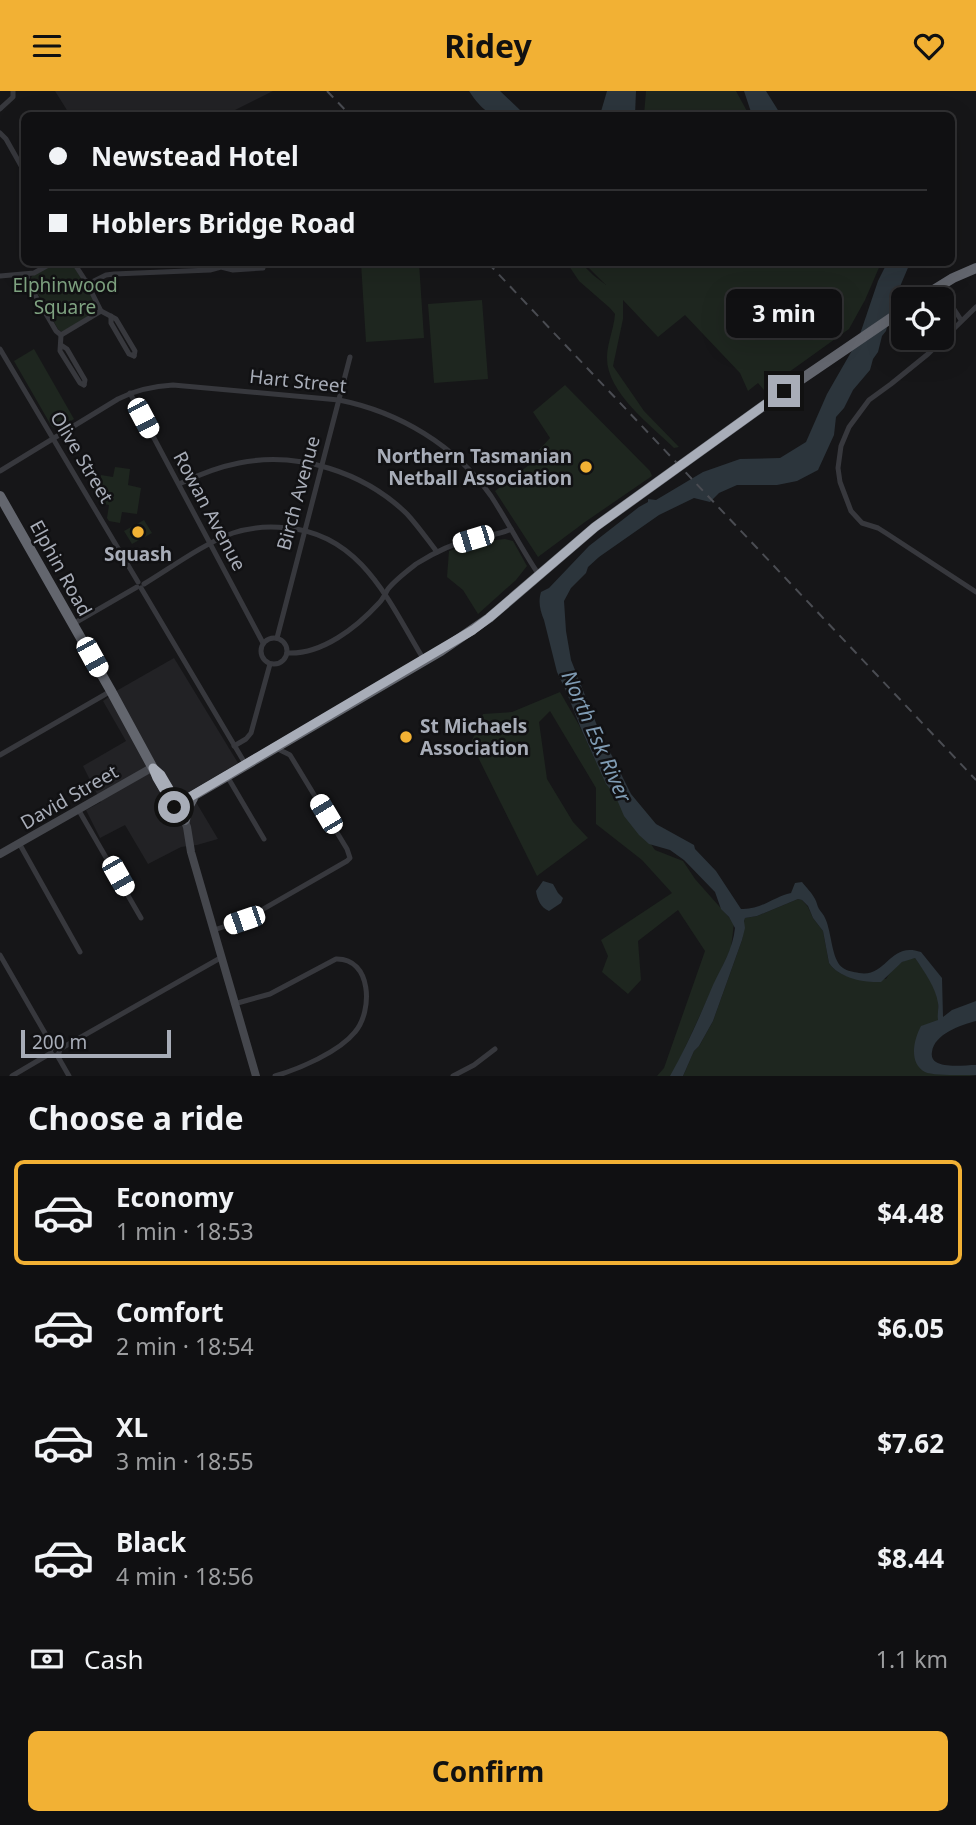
<!DOCTYPE html>
<html lang="en">
<head>
<meta charset="utf-8">
<style>
	:root { --surface:#101012; --page:#1e1e20; --text:#f1f3f6; --muted:#9c9d9f; --line:#303032; --accent:#f2b134 }
	body { margin:0; font-family:"Noto Sans",sans-serif; background:var(--page); color:var(--text); height:100vh; display:flex; flex-direction:column; font-size:26px; white-space:nowrap }
	* { box-sizing:border-box; margin:0 }
	p { font-size:23px; color:var(--muted) }
	.icon { flex:none; width:38px; height:38px; fill:none; stroke:currentColor; stroke-width:2; stroke-linecap:round; stroke-linejoin:round }
	.map { position:relative; height:985px; overflow:hidden }
	.details { display:flex; flex-direction:column; background:var(--surface); flex:1 }
	.details>* { flex:none }
	.top-card { position:absolute; left:21px; top:21px; width:934px; height:154px; border-radius:10px; box-shadow:0 7px 28px #0002,0 0 0 2px var(--line); display:grid; align-content:center; height:154px; padding:0 28px; background:var(--surface) }
	.buttons { position:absolute; left:891px; top:196px; display:grid; gap:14px }
	.buttons a { display:grid; place-items:center; width:63px; height:63px; border-radius:10px; background:var(--surface); box-shadow:0 7px 28px #0002,0 0 0 2px var(--line); font-size:35px }
	.scale { position:absolute; left:21px; bottom:18px; width:150px; box-sizing:border-box; padding-left:7px; border:4px solid #a8adb8; border-top:0; font-size:19px; line-height:24px; white-space:nowrap; color:#a8adb8; -webkit-text-stroke:5px #111113; paint-order:stroke }
	.end { position:absolute; width:32px; height:32px; margin:-16px; border:9px solid #a8adb8; background:#111; box-shadow:0 0 0 4px #111 }
	.from { border-radius:50% }
	.bubble { position:absolute; height:49px; border-radius:10px; background:var(--surface); box-shadow:0 7px 28px #0002,0 0 0 2px var(--line); font-size:23px; font-weight:700; line-height:49px; text-align:center }
	.car { position:absolute; width:21px; height:42px; margin:-21px -10px; border-radius:9px; box-shadow:0 0 5px 2px #0007; background:linear-gradient(#fff 24%,#345 0 40%,#fff 0 76%,#345 0 86%,#fff 0) }
	.top-card b { display:flex; align-items:center; gap:24px; height:66px; font-size:26px }
	.top-card b+b { border-top:2px solid var(--line) }
	.top-card i { width:18px; height:18px; background:var(--text) }
	ul { padding:0; list-style:none }
	li { display:flex; align-items:center; gap:21px; height:105px; margin:0 14px 10px; padding:0 14px; border:4px solid transparent; border-radius:10px }
	li div { flex:1 }
	li b { display:block; font-size:26px }
	li em { font-style:normal; font-weight:700 }
	li.current { border-color:var(--accent) }
	li>.icon { width:63px; height:63px; stroke-width:1.5 }
	h2 { padding:0 28px; font-size:32px; line-height:84px }
	.pay { display:flex; align-items:center; gap:18px; height:77px; padding:0 28px; font-size:26px }
	.pay p { margin-inline-start:auto }
	.primary-button { display:flex; gap:14px; margin-top:auto; padding:14px 28px }
	.primary-button a { flex:1; height:80px; border-radius:10px; background:var(--accent); color:#111; font-size:28px; font-weight:700; line-height:80px; text-align:center }
	header { display:flex; justify-content:space-between; align-items:center; height:91px; padding:0 28px; background:var(--accent); color:#111; font-size:32px; font-weight:700 }
	.map>svg:first-child { display:block }
	.built { fill:#222225 }
	.green { fill:#1e261f }
	.water { fill:#2c353c }
	.lines { fill:none; stroke-linecap:round; stroke-linejoin:round }
	.street { stroke:#37383d; stroke-width:5 }
	.secondary { stroke:#45474d; stroke-width:8 }
	.highway { stroke:#63666e; stroke-width:10 }
	.rail { stroke:#4a4c52; stroke-width:2; stroke-dasharray:9 7; stroke-linecap:butt }
	.route { stroke:#a8adb8; stroke-width:9 }
	.poi-dot { fill:#f2b134; stroke:#111113; stroke-width:2.5 }
	.labels { text-anchor:middle; dominant-baseline:central; stroke-width:5; stroke-linejoin:round; paint-order:stroke }
	.park-label { font-size:19px; fill:#7fa381; stroke:#111113 }
	.street-label { font-size:19px; fill:#a8adb8; stroke:#111113 }
	.poi-label { font-size:19px; font-weight:bold; fill:#a8adb8; stroke:#111113; text-anchor:end }
	.water-label { font-size:21px; font-style:italic; fill:#7f9bb3; stroke:#111113 }
</style>
</head>
<body>
<header><svg class="icon" aria-label="menu" viewBox="0 0 24 24"><path d="M4 6h16M4 12h16M4 18h16"/></svg>Ridey<svg class="icon" aria-label="heart" viewBox="0 0 24 24"><path d="M12 20l-8-8c-3-5 5-10 8-4 3-6 11-1 8 4z"/></svg></header>
<div class="map">
<svg width="976" height="985" viewBox="0 0 976 985">
	<rect width="100%" height="100%" fill="#161618"/>
	<g class="built">
		<path d="M55,0H273L225,24H70Z"/>
		<path d="M174,567L238,672L190,701L218,748L197,754L181,756L148,773L125,734L100,747L86,719L101,711L83,675L126,650L103,610L118,599Z"/>
	</g>
	<g class="green">
		<path d="M646,0H736L749,24H644Z"/>
		<path d="M56,172H72L88,194L98,219L62,241L58,238L30,189L32,185Z"/>
		<path d="M361,172H419L424,247L366,251Z"/>
		<path d="M567,172H581L593,184L606,194L584,172H881L865,209L849,238L764,299L758,292L748,300L740,282L685,224L658,246L623,209V228L613,275L644,320L679,356L674,357C651,334 607,302 607,267C607,252 614,238 615,223L610,217L579,190Z"/>
		<path d="M482,209L488,288L434,292L428,213Z"/>
		<path d="M34,258L74,328L59,338L52,336L14,270Z"/>
		<path d="M565,294L650,380L652,385L585,431L538,466L495,400L533,371L538,360L550,347L533,321Z"/>
		<path d="M115,376L130,378L128,394L141,397L137,423L122,421L120,432L109,430L107,427L109,414L99,412L97,407L101,384L113,386Z"/>
		<path d="M144,429L152,442L132,453L124,440Z"/>
		<path d="M505,448L513,450L527,475L516,489L478,523L463,499L447,486L449,460L477,451Z"/>
		<path d="M560,601L579,634L599,677L655,759L683,770L695,788L734,832L731,857L672,985H657L664,977L705,860L678,819L638,850L641,889L628,903L602,881L608,865L601,849L672,802L642,769L596,733V697L550,620L539,631L547,688L573,731L588,747L537,785L471,652L483,623L512,621Z"/>
		<path d="M798,808L802,809L808,816L813,827L823,840L829,872C842,890 866,889 886,888C893,877 901,868 915,867L931,889L938,908V929L916,968C927,985 955,981 976,985H683L694,960L699,955L713,930L742,849C744,842 743,831 745,827L757,825Z"/>
	</g>
	<g class="water">
		<path d="M469,0H500L520,19L530,24C497,25 489,30 469,0Z"/>
		<path d="M607,0H636L635,24H600Z"/>
		<path d="M744,0H766L781,24H752Z"/>
		<path d="M887,172H910L893,212L886,240L882,245L878,261L873,268L870,279L853,299L844,317L836,326L834,344L818,379L797,390L777,394H737L719,402L710,411L694,407L659,424L599,466L588,476L586,482L571,497L564,510L566,540L571,569L598,637L631,703L656,733L694,754L695,758L716,780L741,818C761,819 773,806 791,802L795,792L802,791C806,796 812,802 815,808C817,811 817,815 819,818C821,821 824,824 825,827C832,841 831,869 843,877C847,880 854,881 859,882C887,887 889,850 921,861L942,887L943,926L952,919L976,910V930C961,934 934,943 932,961C931,966 933,969 936,971C945,977 965,974 976,974V984C965,984 933,985 925,981C908,972 914,948 921,935L938,929C937,923 939,918 938,912C936,897 924,880 915,867L902,871L881,891C864,892 839,887 829,872L823,840L813,827L808,815L802,809L798,808L757,825L745,827L744,830L745,837L742,849L713,930L699,955L694,960L683,985H670C687,955 700,925 713,894C722,875 733,858 735,837L729,826L721,818L715,801L684,769L670,759L649,753L639,744L624,725L615,704L606,693L582,640L566,600L557,581L544,529C540,519 538,511 541,501L549,497L589,455L639,416L648,411V408L656,409L703,381L740,368L780,367L806,351L827,303L858,249L878,190Z"/>
		<path d="M543,790L553,793L558,802L563,807L561,812L549,820C541,817 537,808 536,800Z"/>
	</g>
	<g class="lines">
		<g class="street">
			<path d="M0,18L13,6V0"/>
			<path d="M0,42L6,48L24,80"/>
			<path d="M74,172L85,189L90,192L106,184L114,183L210,179L221,176L233,179L263,177"/>
			<path d="M27,184L28,192L56,240L61,244L101,220L90,198V192"/>
			<path d="M0,185L34,182L52,172"/>
			<path d="M939,195L961,229"/>
			<path d="M976,216L928,263L891,293L869,309L849,336L841,355L838,377L840,391L851,420L862,432L878,437L889,444L976,501"/>
			<path d="M101,220L116,228L135,260L134,265"/>
			<path d="M111,225V232L129,263L134,265"/>
			<path d="M61,244L60,260L80,292L84,294"/>
			<path d="M61,254L67,258L85,289L84,294"/>
			<path d="M0,258L138,491"/>
			<path d="M130,302L263,552"/>
			<path d="M0,380L118,308C136,299 153,295 173,294L339,309C399,321 455,354 491,405C508,431 522,459 539,484"/>
			<path d="M179,393C198,384 218,376 239,372C298,360 364,381 407,423C418,435 427,448 437,461"/>
			<path d="M144,493C172,476 203,453 233,442C251,436 269,435 287,437C362,443 390,513 424,569"/>
			<path d="M141,497L246,674"/>
			<path d="M73,533L137,496"/>
			<circle cx="274" cy="560" r="13"/>
			<path d="M277,547L350,266"/>
			<path d="M287,562C322,564 357,536 379,512C383,508 385,503 388,498C395,489 407,480 416,473C435,461 454,452 475,447C488,444 500,444 511,438"/>
			<path d="M234,655L246,648L251,642L270,573"/>
			<path d="M0,664L111,600"/>
			<path d="M227,685L264,748"/>
			<path d="M78,718L141,827"/>
			<path d="M19,752L80,861"/>
			<path d="M214,839L244,829L347,770L350,767L347,758L290,664L278,658"/>
			<path d="M0,864L53,956"/>
			<path d="M234,913L270,903L336,868C372,867 373,920 355,941C339,961 299,978 275,985"/>
			<circle cx="55" cy="960" r="4.5"/>
			<path d="M60,958L222,866"/>
			<path d="M57,964L69,985"/>
			<path d="M12,985L51,962"/>
			<path d="M453,985L474,974L495,958"/>
		</g>
		<g class="secondary">
			<path d="M178,714L187,736L191,761L256,985"/>
			<path d="M0,763L153,676"/>
		</g>
		<g class="highway">
			<path d="M919,208L953,187L976,177"/>
			<path d="M0,405L111,600L174,716L441,560L489,527L595,436L784,300L903,219"/>
			<path d="M185,729L187,718L193,707"/>
		</g>
		<g class="rail">
			<path d="M327,0L350,24"/>
			<path d="M488,172L976,689"/>
		</g>
	</g>
	<g class="lines">
		<path class="route" d="M174,716L157,687L153,677L161,684L178,713L473,539L489,527L595,436L784,300"/>
	</g>
	<g class="poi-dot">
		<circle cx="586" cy="376" r="7"/>
		<circle cx="138" cy="441" r="7"/>
		<circle cx="406" cy="646" r="7"/>
	</g>
	<g class="labels">
		<g class="park-label">
			<text x="65" y="194">Elphinwood<tspan x="65" dy="22">Square</tspan></text>
		</g>
		<g class="street-label">
			<text transform="translate(298 290) rotate(6)">Hart Street</text>
			<text transform="translate(82 366) rotate(59)">Olive Street</text>
			<text transform="translate(298 402) rotate(-75)">Birch Avenue</text>
			<text transform="translate(210 420) rotate(62)">Rowan Avenue</text>
			<text transform="translate(61 477) rotate(61)">Elphin Road</text>
			<text transform="translate(69 706) rotate(-30)">David Street</text>
		</g>
		<g class="poi-label">
			<text x="572" y="365">Northern Tasmanian<tspan x="572" dy="22">Netball Association</tspan></text>
			<text x="138" y="463" text-anchor="middle">Squash</text>
			<text x="420" y="635" text-anchor="start">St Michaels<tspan x="420" dy="22">Association</tspan></text>
		</g>
		<g class="water-label">
			<text transform="translate(597 645) rotate(66)">North Esk River</text>
		</g>
	</g>
</svg>
<div class="buttons">
<a><svg class="icon" aria-label="locate" viewBox="0 0 24 24"><circle cx="12" cy="12" r="6"/><path d="M12 2v4M12 18v4M2 12h4M18 12h4"/></svg></a>
</div>
<div class="scale">200 m</div>
<i class="end from" style="left:174px;top:716px"></i>
<i class="end" style="left:784px;top:300px"></i>
<div class="bubble" style="left:726px;top:198px;width:116px">3 min</div>
<i class="car" style="left:143px;top:327px;rotate:152deg"></i>
<i class="car" style="left:473px;top:448px;rotate:253deg"></i>
<i class="car" style="left:92px;top:566px;rotate:151deg"></i>
<i class="car" style="left:326px;top:723px;rotate:329deg"></i>
<i class="car" style="left:118px;top:785px;rotate:150deg"></i>
<i class="car" style="left:244px;top:829px;rotate:251deg"></i>
<div class="top-card">
<b><i class="from"></i>Newstead Hotel</b>
<b><i></i>Hoblers Bridge Road</b>
</div>
</div>
<section class="details">
<h2>Choose a ride</h2>
<ul>
<li class="current"><svg class="icon" aria-label="car" viewBox="0 0 24 24"><path d="M5 17H2v-5l4-1 3-4h7l3 4 3 1v5h-3M9 17h6M6 11h13"/><circle cx="7" cy="17" r="2"/><circle cx="17" cy="17" r="2"/></svg><div><b>Economy</b><p>1 min · 18:53</p></div><em>$4.48</em></li>
<li><svg class="icon" aria-label="car" viewBox="0 0 24 24"><path d="M5 17H2v-5l4-1 3-4h7l3 4 3 1v5h-3M9 17h6M6 11h13"/><circle cx="7" cy="17" r="2"/><circle cx="17" cy="17" r="2"/></svg><div><b>Comfort</b><p>2 min · 18:54</p></div><em>$6.05</em></li>
<li><svg class="icon" aria-label="car" viewBox="0 0 24 24"><path d="M5 17H2v-5l4-1 3-4h7l3 4 3 1v5h-3M9 17h6M6 11h13"/><circle cx="7" cy="17" r="2"/><circle cx="17" cy="17" r="2"/></svg><div><b>XL</b><p>3 min · 18:55</p></div><em>$7.62</em></li>
<li><svg class="icon" aria-label="car" viewBox="0 0 24 24"><path d="M5 17H2v-5l4-1 3-4h7l3 4 3 1v5h-3M9 17h6M6 11h13"/><circle cx="7" cy="17" r="2"/><circle cx="17" cy="17" r="2"/></svg><div><b>Black</b><p>4 min · 18:56</p></div><em>$8.44</em></li>
</ul>
<div class="pay"><svg class="icon" aria-label="cash" viewBox="0 0 24 24"><path d="M3 7h18v10H3z"/><circle cx="12" cy="12" r="2"/></svg>Cash<p>1.1 km</p></div>
<div class="primary-button"><a>Confirm</a></div>
</section>
</body>
</html>
